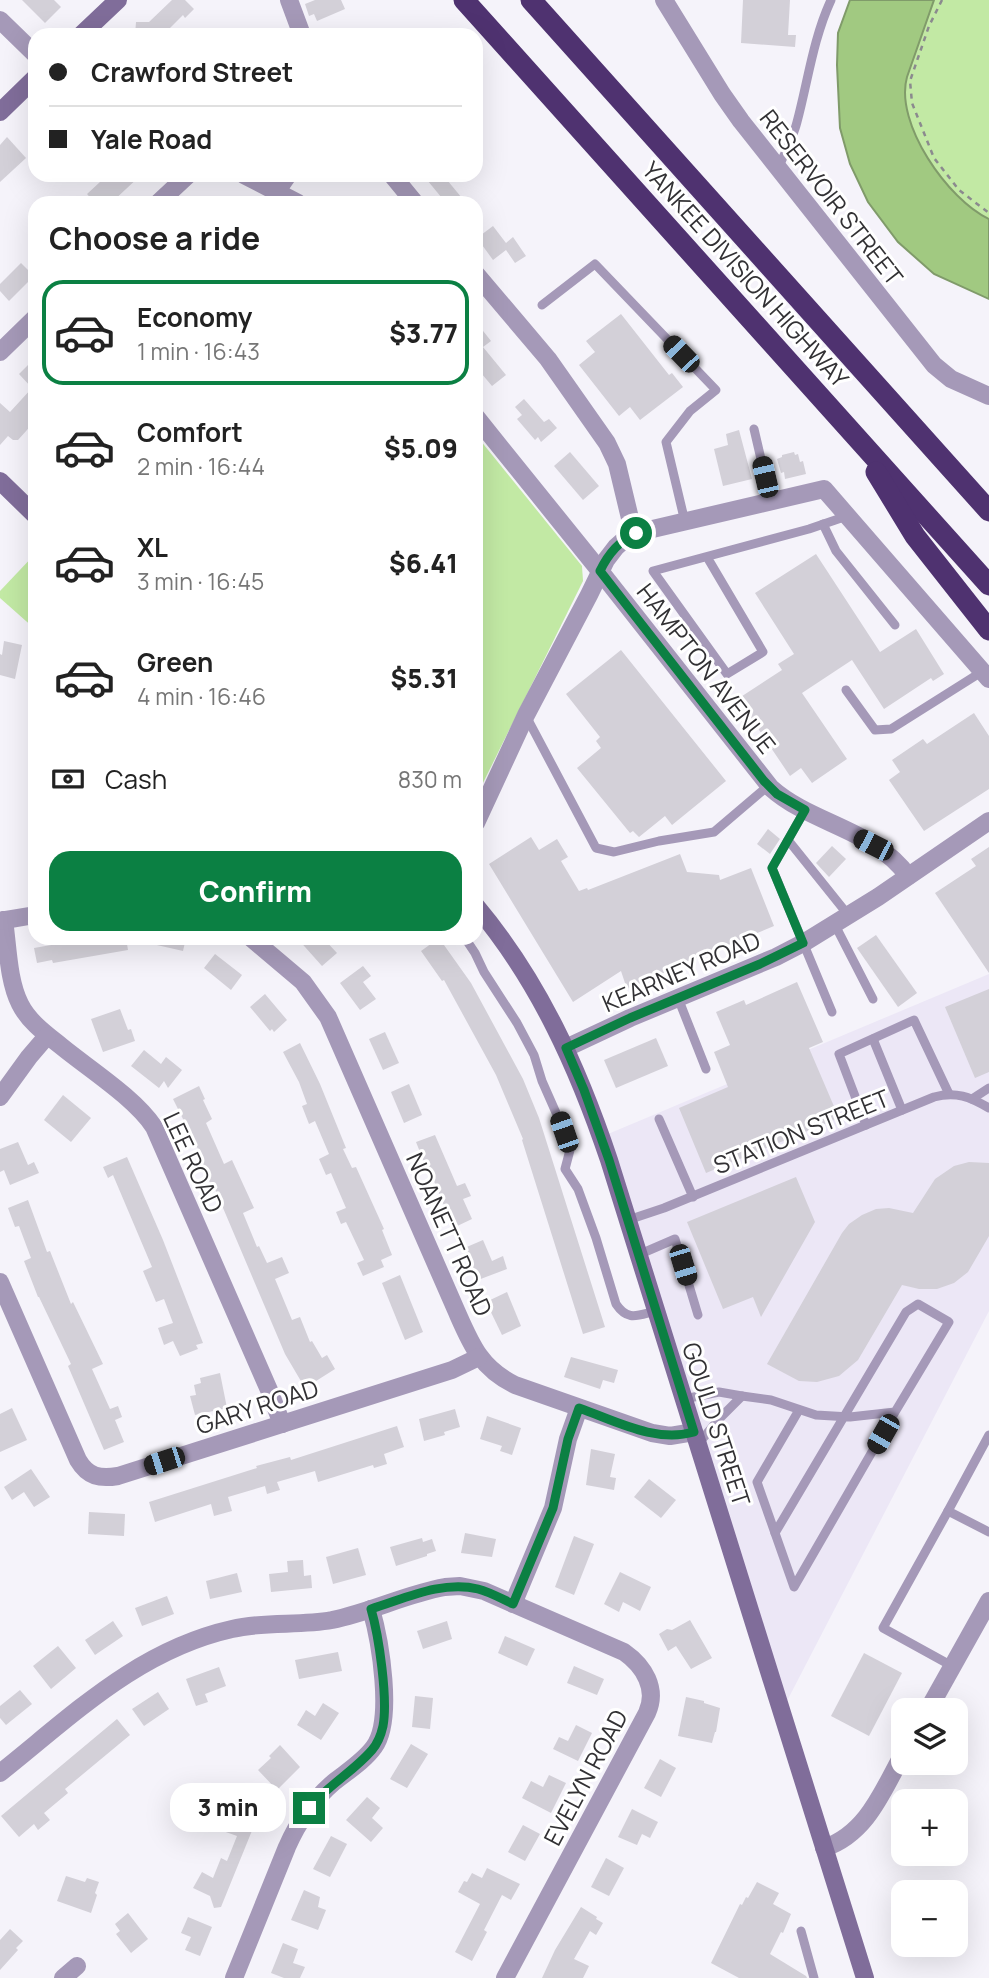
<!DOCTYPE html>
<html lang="en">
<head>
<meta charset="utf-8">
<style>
	:root { --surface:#fff; --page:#f6f6f6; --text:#222; --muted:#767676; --line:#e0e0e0; --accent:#0b8043 }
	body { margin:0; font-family:Manrope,sans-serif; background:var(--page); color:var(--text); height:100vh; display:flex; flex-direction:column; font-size:26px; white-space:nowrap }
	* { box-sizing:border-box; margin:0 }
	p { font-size:23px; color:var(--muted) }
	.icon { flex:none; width:38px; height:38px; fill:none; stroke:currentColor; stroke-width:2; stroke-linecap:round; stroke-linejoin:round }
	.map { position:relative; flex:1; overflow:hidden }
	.drawer { position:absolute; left:28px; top:196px; width:455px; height:749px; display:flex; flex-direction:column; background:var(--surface); border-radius:21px; box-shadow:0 7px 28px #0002 }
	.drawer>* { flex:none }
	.banner { position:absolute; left:28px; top:28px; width:455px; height:154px; border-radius:21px; box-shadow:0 7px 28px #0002; display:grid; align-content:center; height:154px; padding:0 21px; background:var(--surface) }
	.controls { position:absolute; left:891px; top:1698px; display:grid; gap:14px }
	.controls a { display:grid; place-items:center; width:77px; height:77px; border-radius:14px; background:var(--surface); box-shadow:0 7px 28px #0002; font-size:35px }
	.end { position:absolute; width:32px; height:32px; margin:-16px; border:9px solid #0b8043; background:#fff; box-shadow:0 0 0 4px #fff }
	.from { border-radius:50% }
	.bubble { position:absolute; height:49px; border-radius:21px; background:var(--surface); box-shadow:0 7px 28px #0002; font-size:23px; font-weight:800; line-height:49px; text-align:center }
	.car { position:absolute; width:21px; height:42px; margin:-21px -10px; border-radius:9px; box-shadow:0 0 5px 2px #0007; background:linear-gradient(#222 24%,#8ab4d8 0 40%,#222 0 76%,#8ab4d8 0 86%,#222 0) }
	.banner b { display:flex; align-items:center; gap:24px; height:66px; font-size:26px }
	.banner b+b { border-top:2px solid var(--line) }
	.banner i { width:18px; height:18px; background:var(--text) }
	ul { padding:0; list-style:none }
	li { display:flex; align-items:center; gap:21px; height:105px; margin:0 14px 10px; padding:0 7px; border:4px solid transparent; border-radius:21px }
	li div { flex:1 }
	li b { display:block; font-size:26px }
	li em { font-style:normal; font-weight:800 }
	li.active { border-color:var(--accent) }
	li>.icon { width:63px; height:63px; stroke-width:1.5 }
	h2 { padding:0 21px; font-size:32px; line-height:84px }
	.pay { display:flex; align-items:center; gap:18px; height:77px; padding:0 21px; font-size:26px }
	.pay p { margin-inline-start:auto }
	.cta { display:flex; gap:14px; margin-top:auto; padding:14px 21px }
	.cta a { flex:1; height:80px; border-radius:21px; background:var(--accent); color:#fff; font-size:28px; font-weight:800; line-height:80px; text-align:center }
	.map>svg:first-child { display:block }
	.built { fill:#ece7f6 }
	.green { fill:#c2e9a4 }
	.water { fill:#a1c981; stroke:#809b6a; stroke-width:2 }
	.building { fill:#d3d0d8 }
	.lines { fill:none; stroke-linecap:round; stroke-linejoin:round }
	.path { stroke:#8b8a8e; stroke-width:2.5; stroke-dasharray:5 5; stroke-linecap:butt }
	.service { stroke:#a599b8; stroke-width:9 }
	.minor { stroke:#a599b8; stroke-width:18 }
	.secondary { stroke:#806d9a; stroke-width:18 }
	.motorway { stroke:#4f3270; stroke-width:21 }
	.route { stroke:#0b8043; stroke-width:9 }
	.labels { text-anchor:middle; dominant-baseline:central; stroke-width:6; stroke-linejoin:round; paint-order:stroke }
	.street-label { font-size:24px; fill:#323134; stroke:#fff }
</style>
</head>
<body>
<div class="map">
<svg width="989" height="1978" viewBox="0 0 989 1978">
	<rect width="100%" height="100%" fill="#f5f3fa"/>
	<path class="built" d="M989,974V1311L787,1701L608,1134Z"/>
	<g class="green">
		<path d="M934,0H989V219C948,200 899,128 905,82C907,73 911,64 914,56C921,37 927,18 934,0Z"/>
		<path d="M476,435L582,566L583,581L476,797Z"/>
		<path d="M35,554V629L0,598V591Z"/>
	</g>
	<path class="water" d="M850,0H934L907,77C894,123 948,200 989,219V299L934,274L898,242L868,202L850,164L840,128L837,65L838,33Z"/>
	<g class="building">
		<path d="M22,0H54L61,7L45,23Z"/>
		<path d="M172,0H185L194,9L185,18L183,15L163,35H135L136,22H149Z"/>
		<path d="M315,0H341L345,9L317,21L314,14L309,16L305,4Z"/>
		<path d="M743,0H790L788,35H796L795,47L741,43Z"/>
		<path d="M7,137L26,158L0,182V145Z"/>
		<path d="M94,175H141L111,203H95L87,194L100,182Z"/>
		<path d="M423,175H443L466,203H446Z"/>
		<path d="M493,226L506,243L513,237L526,256L515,263L506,250L493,260L477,238Z"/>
		<path d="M21,263L34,276L9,301L0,291V284Z"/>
		<path d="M621,314L669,375L672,373L683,387L640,420L630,407L619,416L579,365L595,352L586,341Z"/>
		<path d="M476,322L491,341L483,347L506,375L492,386L476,367Z"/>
		<path d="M28,365L35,372V421L18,440H13L8,436L0,445V403L10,412L32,388L19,374Z"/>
		<path d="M524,399L544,422L549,419L557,428L541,442L538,437L535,440L517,419L522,415L515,407Z"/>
		<path d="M739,430L752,479L723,486L714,449L728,445L726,434Z"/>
		<path d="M570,452L599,486L583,500L554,466Z"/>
		<path d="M794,452L795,455L798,454L800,462L803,461L806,474L785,479L784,472L781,473L777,459L782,457V455Z"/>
		<path d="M816,554L880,652L916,629L944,674L933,681L931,678L884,709L852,660L802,693L847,759L812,783L801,768L790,776L755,724L746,729L730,704L782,670L778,664L794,654L755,593Z"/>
		<path d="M4,641L22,645L15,679L0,675V654L2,655Z"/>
		<path d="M621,650L726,781L672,825L665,816L639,837L633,831L630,833L577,768L601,748L596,741L600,737L566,694Z"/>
		<path d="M974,713L989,736V789L924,831L889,780L900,772L892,760L923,739L927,744Z"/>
		<path d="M768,829L780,839L770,854L757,844Z"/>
		<path d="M531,837L539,850L557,839L568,857L561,861L579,891L587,888L588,890L680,854L687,872L719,875L720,880L751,868L774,926L665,971L666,972L627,989L621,971L573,1002L489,864Z"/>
		<path d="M832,846L846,859L829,877L816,863Z"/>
		<path d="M989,847V973L935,893L976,866L971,859Z"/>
		<path d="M876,935L917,993L898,1007L857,948Z"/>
		<path d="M91,938H126L128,950L53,963L52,960L37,963L34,948Z"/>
		<path d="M149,938H186L183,951L148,943Z"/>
		<path d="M297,938H323L337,953L322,966Z"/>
		<path d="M439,938L471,983L523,1079L539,1118L605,1327L583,1334L522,1140L523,1139L496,1075L444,980L442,981L421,951Z"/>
		<path d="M215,954L242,975L231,990L204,968Z"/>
		<path d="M363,966L371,976L363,982L376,999L360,1010L340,983Z"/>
		<path d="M797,982L823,1042L809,1048L839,1118L706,1173L679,1108L728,1087L714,1052L730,1045L716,1012L744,1000L746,1005Z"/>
		<path d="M989,989V1072L975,1078L945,1007Z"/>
		<path d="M265,994L287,1020L274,1032L272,1029L270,1031L250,1007Z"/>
		<path d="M120,1009L128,1030L131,1029L135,1041L103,1052L91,1019Z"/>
		<path d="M385,1032L399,1063L383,1070L369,1039Z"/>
		<path d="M656,1038L668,1066L616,1088L604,1060Z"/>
		<path d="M300,1043L320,1084L346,1148L343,1149L352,1168L356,1167L384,1229L382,1230L392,1255L381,1260L384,1267L363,1276L357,1263L364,1260L346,1222L341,1224L336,1212L346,1208L331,1173L326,1175L319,1159L329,1154L315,1121L309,1124L302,1106L307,1104L299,1082L283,1052Z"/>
		<path d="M144,1050L161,1064L166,1057L182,1070L168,1088L164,1081L159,1088L131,1066Z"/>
		<path d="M409,1084L422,1115L404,1123L391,1092Z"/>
		<path d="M199,1086L205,1099L203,1100L212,1119L206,1123L224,1164L232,1160L254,1208L243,1213L257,1247L259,1246L267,1263L282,1257L289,1273L275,1279L292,1320L300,1317L310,1342L312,1341L322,1358L327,1355L335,1369L305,1388L285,1354L212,1182L210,1183L195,1150L198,1149L173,1099Z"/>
		<path d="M63,1095L91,1118L71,1142L44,1120Z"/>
		<path d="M435,1135L457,1186L465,1183L471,1196L463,1199L472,1219L453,1228L426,1161L424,1162L416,1142Z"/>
		<path d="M18,1142L28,1165L34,1162L39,1173L10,1185L4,1170L0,1172V1149Z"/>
		<path d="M127,1157L163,1240L203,1343L196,1345L198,1349L180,1356L173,1341L164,1345L158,1328L173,1323L164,1299L156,1302L143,1271L152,1267L113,1175L108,1178L103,1167Z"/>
		<path d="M969,1162L989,1163V1236L968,1272L954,1283L937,1289H919L902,1285L858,1360L839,1376L817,1382L799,1381L767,1364L842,1233L849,1224L862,1215L876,1209L889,1208L913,1213L935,1179L954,1166Z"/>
		<path d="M796,1177L815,1222L761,1317L753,1297L723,1309L687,1222Z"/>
		<path d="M28,1200L47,1252L50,1251L71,1304L73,1302L103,1364L92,1369L110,1409L118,1406L122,1417L115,1420L124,1442L104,1450L68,1366L71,1364L39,1297H38L24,1261L31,1258L19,1226L15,1227L8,1208Z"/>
		<path d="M483,1240L492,1261L503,1256L507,1269L478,1280L473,1267L470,1269L462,1249Z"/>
		<path d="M400,1275L423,1332L405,1340L382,1283Z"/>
		<path d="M507,1292L521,1326L502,1335L486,1302Z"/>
		<path d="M571,1357L618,1370L614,1383L603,1380L600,1389L564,1377Z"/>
		<path d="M220,1373L227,1408L195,1415L190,1396L196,1395L194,1385L201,1383L200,1378Z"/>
		<path d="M12,1408L27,1440L0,1452V1414Z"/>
		<path d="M455,1409L460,1427L444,1432L445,1435L424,1441L419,1419Z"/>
		<path d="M487,1416L521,1428L512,1455L500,1451L502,1446L480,1439Z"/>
		<path d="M397,1426L404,1447L384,1454L387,1464L374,1468L373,1465L318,1482L315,1471L277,1482L280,1490L267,1494L265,1486L228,1497L232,1511L214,1516L211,1504L155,1522L149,1502L257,1468L256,1466L290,1457L291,1460Z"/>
		<path d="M591,1449L615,1454L610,1477L616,1478L614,1490L586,1485Z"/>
		<path d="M31,1469L50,1497L34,1507L24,1492L12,1500L4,1487Z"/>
		<path d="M649,1479L676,1500L661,1518L634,1497Z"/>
		<path d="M89,1512L125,1514L124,1536L88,1534Z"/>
		<path d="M465,1533L496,1539L492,1557L461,1553Z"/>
		<path d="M574,1536L594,1544L574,1595L555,1587Z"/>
		<path d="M422,1538L423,1542L432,1539L436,1551L427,1554V1556L396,1566L390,1547Z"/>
		<path d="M358,1548L366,1575L333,1584L326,1557Z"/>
		<path d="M303,1560L304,1576L311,1575L312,1588L271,1592L269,1574L288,1572L287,1561Z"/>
		<path d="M620,1572L651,1587L640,1611L623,1602L619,1612L604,1604Z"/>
		<path d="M237,1573L242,1592L210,1599L206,1581Z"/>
		<path d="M167,1596L174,1614L142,1626L135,1608Z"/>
		<path d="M690,1620L712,1658L691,1669L676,1646L668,1651L659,1634L667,1629L672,1630Z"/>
		<path d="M113,1621L123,1636L95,1655L85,1640Z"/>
		<path d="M447,1621L452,1639L423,1649L417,1631Z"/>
		<path d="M505,1636L535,1649L527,1666L498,1653Z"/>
		<path d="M58,1646L76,1668L51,1689L33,1666Z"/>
		<path d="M338,1652L342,1671L299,1679L295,1660Z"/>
		<path d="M864,1653L902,1673L869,1736L831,1716Z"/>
		<path d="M574,1666L604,1679L597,1695L567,1683Z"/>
		<path d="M219,1667L226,1686L205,1694L208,1702L196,1706L186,1679Z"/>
		<path d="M20,1690L32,1704L6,1725L0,1718V1706Z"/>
		<path d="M158,1692L169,1709L144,1726L132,1709Z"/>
		<path d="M415,1696L433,1698L430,1729L412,1727Z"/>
		<path d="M686,1697L704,1701V1703L720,1708L716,1732H715L712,1743L678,1736Z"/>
		<path d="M323,1703L339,1713L321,1740L297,1725L306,1710L315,1716Z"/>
		<path d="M117,1719L130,1735L65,1789L68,1793L44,1813L50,1820L38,1830L34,1824L19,1837L1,1816Z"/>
		<path d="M576,1725L592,1733L578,1761L553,1749L559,1737L568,1741Z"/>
		<path d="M411,1744L428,1754L407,1788L390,1779Z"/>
		<path d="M280,1745L300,1767L277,1790L258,1770L271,1758L269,1756Z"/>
		<path d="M660,1759L676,1768L661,1797L644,1788Z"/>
		<path d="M549,1775L566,1783L551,1813L522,1798L531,1781L543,1787Z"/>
		<path d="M367,1797L380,1808L372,1818L383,1828L371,1842L346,1820Z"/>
		<path d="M243,1805L260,1811L221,1907L214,1908L210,1896L193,1888L202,1872L213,1878L221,1858L227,1861L237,1836L223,1831L228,1816L238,1820Z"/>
		<path d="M632,1809L658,1822L650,1838L642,1834L637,1845L618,1837Z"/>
		<path d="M523,1825L540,1834L525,1861L508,1852Z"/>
		<path d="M331,1836L347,1844L330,1877L313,1869Z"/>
		<path d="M606,1858L624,1868L609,1896L591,1887Z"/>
		<path d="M487,1868L520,1884L511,1900L502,1895L484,1930L487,1932L472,1961L455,1952L480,1904L458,1892L464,1881L467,1882L472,1873L482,1878Z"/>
		<path d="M66,1876L85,1882L87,1878L99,1882L95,1893L97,1895L91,1913L57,1901Z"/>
		<path d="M757,1882L779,1893L773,1904L791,1914L783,1933L781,1932L770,1954L806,1976L807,1978H739L711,1963L740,1904L742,1905L746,1897L748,1898Z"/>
		<path d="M304,1890L320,1897L318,1907L326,1910L318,1930L291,1920Z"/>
		<path d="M581,1907L597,1917L596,1919L603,1923L596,1935L590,1931L574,1959L589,1966L583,1978H542L555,1950Z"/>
		<path d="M128,1913L148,1939L131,1953L116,1934L120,1931L115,1924Z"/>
		<path d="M188,1917L212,1927L200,1956L185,1950L191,1937L181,1933Z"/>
		<path d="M10,1929L23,1941L16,1948L18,1950L0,1970V1940Z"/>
		<path d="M283,1943L298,1949L293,1963L305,1967L300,1978H284L271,1973Z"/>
	</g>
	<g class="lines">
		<path class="path" d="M942,0L929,26L910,81L912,103L934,158L959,190L989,213"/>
		<g class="service">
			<path d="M778,168C785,153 793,138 797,122C808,81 813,39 831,0"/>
			<path d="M542,305L595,264L716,390L690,411L666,442L685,522"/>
			<path d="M754,429L771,502"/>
			<path d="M823,524L836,551L895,625"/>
			<path d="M707,557L763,652L727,674L653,571L809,529L847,516"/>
			<path d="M846,690L875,730L891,729L983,671"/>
			<path d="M526,716L596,848L614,852L659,841L714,832L768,786"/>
			<path d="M805,810L772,868L832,1012"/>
			<path d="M788,840L849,916"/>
			<path d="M835,925L873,999"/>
			<path d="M465,938L475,953L484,972L517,1023L534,1055L542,1081L557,1115L570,1150L565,1169L578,1189L596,1238L616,1304C628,1322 638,1315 656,1311"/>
			<path d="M678,998L706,1069"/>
			<path d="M873,1039L902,1110"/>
			<path d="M972,1099L989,1088"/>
			<path d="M659,1119L693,1197"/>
			<path d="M866,1125L839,1054L914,1020L949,1094"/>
			<path d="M628,1220L664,1208L934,1097C956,1091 970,1097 989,1108"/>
			<path d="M638,1255L675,1239L698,1315"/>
			<path d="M742,1396L771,1400L816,1415L850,1417L895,1412L949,1322L918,1304L906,1312L775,1533L794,1587L895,1412"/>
			<path d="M684,1399L719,1392L742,1396L720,1418L698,1444"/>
			<path d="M989,1435L948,1511L989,1532"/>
			<path d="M948,1511L883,1628L952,1666"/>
			<path d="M775,1533L757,1482L799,1410"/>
			<path d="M801,1931L814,1978"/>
		</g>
		<g class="minor">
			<path d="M289,0L302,35"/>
			<path d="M664,0L722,94L741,121L934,365L951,379L989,396"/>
			<path d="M0,20L35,54"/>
			<path d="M244,175L298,203"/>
			<path d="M392,175L415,203"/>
			<path d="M277,191L288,175"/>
			<path d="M158,203L188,175"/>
			<path d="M476,274L548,359L607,443L617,464L634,535"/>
			<path d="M0,352L35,318"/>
			<path d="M476,417L600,571L771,788C811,824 876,830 908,876"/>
			<path d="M476,823L526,715L589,595L606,560L616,547L625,539L644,531L824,489L989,679"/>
			<path d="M4,920C8,947 8,980 20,1004C29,1022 46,1034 61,1046C89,1069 135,1098 154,1127L269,1390L282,1424"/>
			<path d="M0,921L35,915"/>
			<path d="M251,938L303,982L328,1017L456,1310C471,1344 480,1368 515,1385L652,1433L670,1436L694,1432"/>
			<path d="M566,1048L630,1018L776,957L805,942L878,897L989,821"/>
			<path d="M0,1097L29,1057L47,1036"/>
			<path d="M0,1282L78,1460C88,1477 100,1479 118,1476L452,1370L479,1357"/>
			<path d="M513,1604L553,1508L568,1439L579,1408"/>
			<path d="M928,1710L989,1601"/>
			<path d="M0,1773C73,1715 138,1650 232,1629C265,1621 299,1626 332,1620C371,1612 406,1594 445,1587L460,1586L484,1591L624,1652C644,1666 658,1689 647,1713L505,1978"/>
			<path d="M824,1848C867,1834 883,1790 903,1754"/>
			<path d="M63,1978L77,1966"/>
			<path d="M234,1978L287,1847C298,1822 313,1800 334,1782C348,1771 364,1761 374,1747C394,1720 380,1640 371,1609"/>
		</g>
		<g class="secondary">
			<path d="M81,35L118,0"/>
			<path d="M0,112L35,78"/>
			<path d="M0,481L35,515"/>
			<path d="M476,906C539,981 578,1068 609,1160L865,1978"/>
		</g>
		<g class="motorway">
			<path d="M464,0L989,585"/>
			<path d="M531,0L989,511"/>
			<path d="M876,472L915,536L989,630"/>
		</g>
	</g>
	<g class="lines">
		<path class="route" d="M309,1808C327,1786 353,1772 372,1750C378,1743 381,1735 383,1726C388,1699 379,1636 371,1609C404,1599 442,1580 478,1589C490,1592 502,1599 513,1604L553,1508L568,1439L579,1408C616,1421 655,1443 694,1432L609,1160L584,1090L566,1048L630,1018L760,964L803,943L772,868L805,810L777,794L764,781L600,571C608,554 619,541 636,533"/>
	</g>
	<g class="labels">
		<g class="street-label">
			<text transform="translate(832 197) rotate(52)">RESERVOIR STREET</text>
			<text transform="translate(746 274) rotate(48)">YANKEE DIVISION HIGHWAY</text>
			<text transform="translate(707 668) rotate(52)">HAMPTON AVENUE</text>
			<text transform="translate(681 971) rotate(-23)">KEARNEY ROAD</text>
			<text transform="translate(801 1131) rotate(-22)">STATION STREET</text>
			<text transform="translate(194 1162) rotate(65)">LEE ROAD</text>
			<text transform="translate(450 1234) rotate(66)">NOANETT ROAD</text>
			<text transform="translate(257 1406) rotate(-18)">GARY ROAD</text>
			<text transform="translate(717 1424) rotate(72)">GOULD STREET</text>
			<text transform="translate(585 1777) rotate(-62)">EVELYN ROAD</text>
		</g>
	</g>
</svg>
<div class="controls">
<a><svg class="icon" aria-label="layers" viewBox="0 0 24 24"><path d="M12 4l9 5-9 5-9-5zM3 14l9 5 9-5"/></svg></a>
<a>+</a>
<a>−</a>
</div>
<i class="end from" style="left:636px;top:533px"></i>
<i class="end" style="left:309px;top:1808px"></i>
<div class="bubble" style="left:170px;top:1783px;width:116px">3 min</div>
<i class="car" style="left:681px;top:354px;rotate:316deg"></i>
<i class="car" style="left:765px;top:477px;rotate:347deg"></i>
<i class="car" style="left:873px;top:845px;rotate:297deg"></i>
<i class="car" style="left:564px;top:1132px;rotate:341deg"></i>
<i class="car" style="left:683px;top:1265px;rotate:163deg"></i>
<i class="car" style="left:883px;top:1434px;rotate:210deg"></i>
<i class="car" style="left:164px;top:1461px;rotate:252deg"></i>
<div class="banner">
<b><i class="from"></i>Crawford Street</b>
<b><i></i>Yale Road</b>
</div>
<section class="drawer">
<h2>Choose a ride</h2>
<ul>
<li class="active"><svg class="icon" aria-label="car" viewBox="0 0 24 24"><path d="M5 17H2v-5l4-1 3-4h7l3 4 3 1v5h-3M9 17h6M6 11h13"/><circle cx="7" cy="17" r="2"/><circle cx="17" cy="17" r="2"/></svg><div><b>Economy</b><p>1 min · 16:43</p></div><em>$3.77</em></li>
<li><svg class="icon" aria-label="car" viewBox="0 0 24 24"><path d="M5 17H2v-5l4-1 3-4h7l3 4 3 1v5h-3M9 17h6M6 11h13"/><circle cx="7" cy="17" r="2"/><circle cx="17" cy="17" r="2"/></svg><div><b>Comfort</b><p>2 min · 16:44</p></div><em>$5.09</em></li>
<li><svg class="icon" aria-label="car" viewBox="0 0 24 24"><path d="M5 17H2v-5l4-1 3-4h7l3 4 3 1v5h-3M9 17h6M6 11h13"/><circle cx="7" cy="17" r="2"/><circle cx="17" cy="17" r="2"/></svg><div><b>XL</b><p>3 min · 16:45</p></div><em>$6.41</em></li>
<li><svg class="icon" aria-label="car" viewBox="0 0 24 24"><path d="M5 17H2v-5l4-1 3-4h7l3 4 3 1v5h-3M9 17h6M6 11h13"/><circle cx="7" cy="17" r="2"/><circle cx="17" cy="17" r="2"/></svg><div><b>Green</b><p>4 min · 16:46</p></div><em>$5.31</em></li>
</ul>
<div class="pay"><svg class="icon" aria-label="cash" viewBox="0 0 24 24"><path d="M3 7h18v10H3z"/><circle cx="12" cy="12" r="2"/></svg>Cash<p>830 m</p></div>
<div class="cta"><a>Confirm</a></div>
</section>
</div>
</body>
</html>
